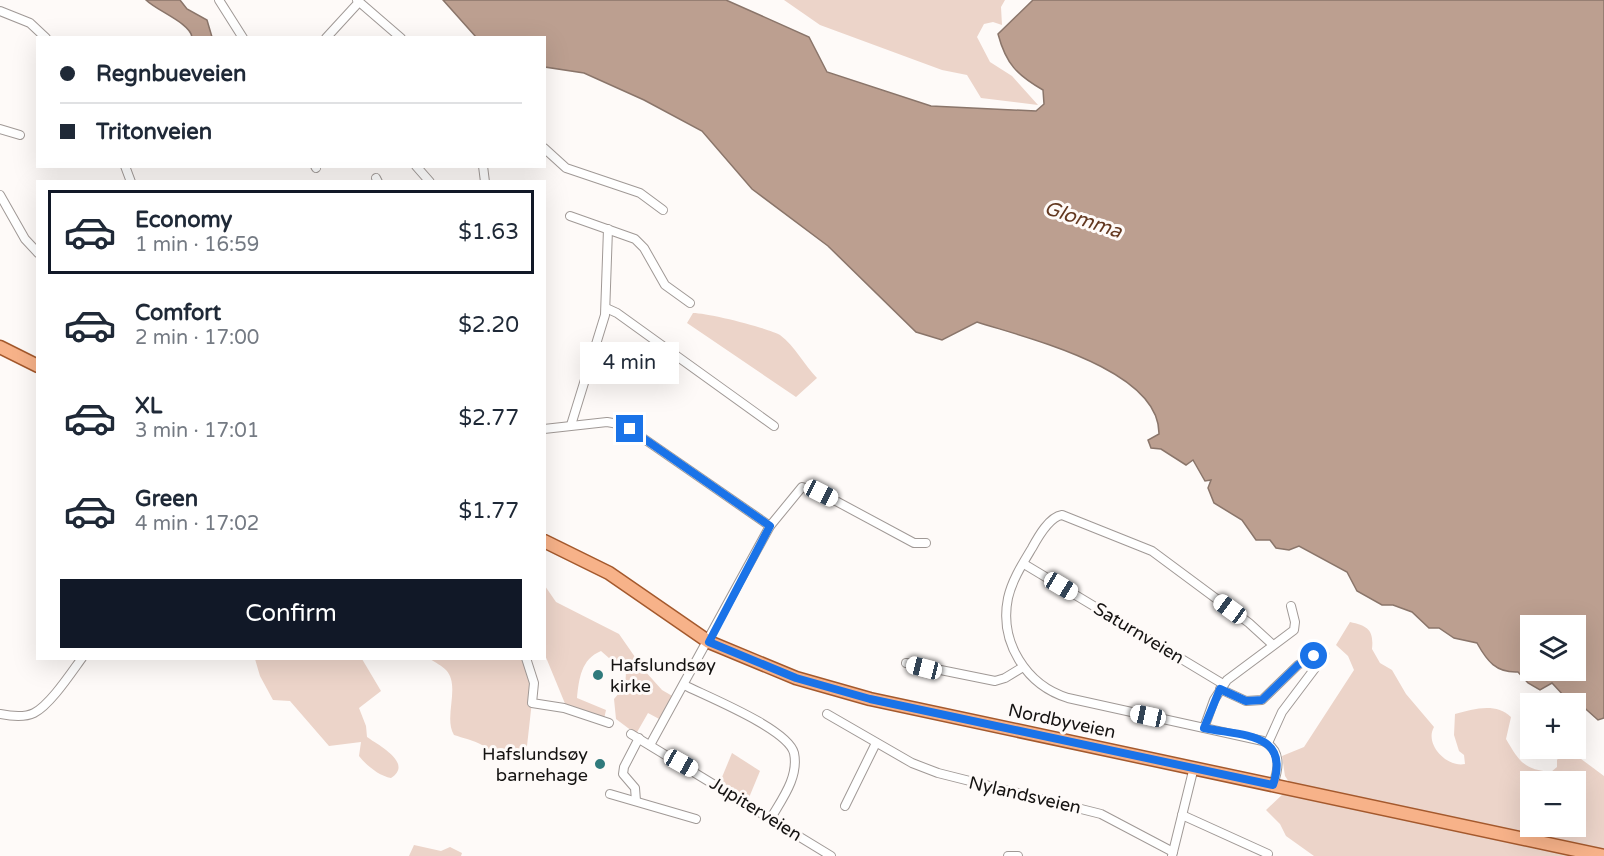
<!DOCTYPE html>
<html lang="en">
<head>
<meta charset="utf-8">
<style>
	:root { --surface:#fff; --page:#f6f6f7; --text:#1f2937; --muted:#747a83; --line:#e0e1e3; --accent:#111827 }
	body { margin:0; font-family:"Varela Round",sans-serif; background:var(--page); color:var(--text); height:100vh; display:flex; flex-direction:column; font-size:22px; white-space:nowrap }
	* { box-sizing:border-box; margin:0 }
	p { font-size:20px; color:var(--muted) }
	.icon { flex:none; width:33px; height:33px; fill:none; stroke:currentColor; stroke-width:2; stroke-linecap:round; stroke-linejoin:round }
	.map { position:relative; flex:1; overflow:hidden }
	.drawer { position:absolute; left:36px; top:180px; width:510px; height:480px; display:flex; flex-direction:column; background:var(--surface); border-radius:0px; box-shadow:0 6px 24px #0002 }
	.drawer>* { flex:none }
	.guide { position:absolute; left:36px; top:36px; width:510px; height:132px; border-radius:0px; box-shadow:0 6px 24px #0002; display:grid; align-content:center; height:132px; padding:0 24px; background:var(--surface) }
	.buttons { position:absolute; left:1520px; top:615px; display:grid; gap:12px }
	.buttons a { display:grid; place-items:center; width:66px; height:66px; border-radius:0px; background:var(--surface); box-shadow:0 6px 24px #0002; font-size:30px }
	.end { position:absolute; width:27px; height:27px; margin:-14px; border:8px solid #1a73e8; background:#fff; box-shadow:0 0 0 3px #fff }
	.from { border-radius:50% }
	.bubble { position:absolute; height:42px; border-radius:0px; background:var(--surface); box-shadow:0 6px 24px #0002; font-size:20px; font-weight:600; line-height:42px; text-align:center }
	.car { position:absolute; width:18px; height:36px; margin:-18px -9px; border-radius:8px; box-shadow:0 0 4px 2px #0007; background:linear-gradient(#fff 24%,#345 0 40%,#fff 0 76%,#345 0 86%,#fff 0) }
	.guide b { display:flex; align-items:center; gap:21px; height:57px; font-size:22px }
	.guide b+b { border-top:2px solid var(--line) }
	.guide i { width:15px; height:15px; background:var(--text) }
	ul { padding:10px 0 0; list-style:none }
	li { display:flex; align-items:center; gap:18px; height:84px; margin:0 12px 9px; padding:0 12px; border:3px solid transparent; border-radius:0px }
	li div { flex:1 }
	li b { display:block; font-size:22px }
	li em { font-style:normal; font-weight:600 }
	li.on { border-color:var(--accent) }
	li>.icon { width:54px; height:54px; stroke-width:1.5 }
	.cta { display:flex; gap:12px; margin-top:auto; padding:12px 24px }
	.cta a { flex:1; height:69px; border-radius:0px; background:var(--accent); color:#fff; font-size:24px; font-weight:600; line-height:69px; text-align:center }
	.map>svg:first-child { display:block }
	.green { fill:#ecd4c9; fill-rule:evenodd }
	.water { fill:#bc9f90; stroke:#8a756a; stroke-width:1.5; fill-rule:evenodd }
	.lines { fill:none; stroke-linecap:round; stroke-linejoin:round }
	.minor-casing { stroke:#a09996; stroke-width:10 }
	.primary-casing { stroke:#a4592d; stroke-width:15 }
	.minor { stroke:#fff; stroke-width:8 }
	.primary { stroke:#f7b289; stroke-width:12 }
	.route { stroke:#1a73e8; stroke-width:8 }
	.poi-dot { fill:#307a7c; stroke:#fefaf8; stroke-width:2 }
	.labels { text-anchor:middle; dominant-baseline:central; stroke-width:6; stroke-linejoin:round; paint-order:stroke }
	.street-label { font-size:18px; fill:#151312; stroke:#fefaf8 }
	.poi-label { font-size:18px; fill:#151312; stroke:#fefaf8; text-anchor:start }
	.water-label { font-size:20px; font-style:italic; fill:#633820; stroke:#fefaf8 }
</style>
</head>
<body>
<div class="map">
<svg width="1604" height="856" viewBox="0 0 1604 856">
	<rect width="100%" height="100%" fill="#fefaf8"/>
	<g class="green">
		<path d="M784,0H1005L1001,7L1002,25L993,22L984,24L977,37L990,62L1012,76L1038,105L981,98L967,75L942,70L820,25Z"/>
		<path d="M693,313C708,313 768,328 780,335C795,346 804,365 817,378L796,397L687,323Z"/>
		<path d="M545,586L556,602L619,634L644,670L662,690L674,697L661,720L648,713L636,734L616,719L614,699L625,686L626,673L601,651C581,659 579,679 577,698L606,710L604,719L566,706L545,655Z"/>
		<path d="M1350,622C1368,626 1374,630 1372,649L1380,663L1392,670L1406,694L1434,727C1424,744 1447,768 1465,764L1464,755L1459,751L1454,735L1455,714C1473,709 1496,702 1511,717L1506,739C1519,761 1524,770 1551,772L1557,767V760L1563,751L1569,750L1604,776V851L1291,785L1285,776L1282,756L1304,747L1354,670L1348,656L1336,645ZM1530,782H1575V826H1530Z"/>
		<path d="M255,659H362L381,691L359,708L366,726L367,737C378,745 414,763 391,778C379,776 366,765 359,756L361,742L329,746L290,701L273,700L260,676Z"/>
		<path d="M430,659H526L534,683L527,746L522,759C499,765 499,753 482,745C473,740 463,738 454,735C443,717 461,686 446,670C442,666 435,662 430,659Z"/>
		<path d="M732,753L760,771L748,800L720,782Z"/>
		<path d="M1284,793L1585,856H1314L1286,836L1280,824L1266,810Z"/>
		<path d="M414,845L441,851L450,847L462,853L461,856H409Z"/>
	</g>
	<g class="water">
		<path d="M146,0H180L187,9L207,20L212,37H192C190,23 157,11 146,0Z"/>
		<path d="M443,0H726L809,37L827,72L931,106L1036,111L1044,104L1043,90C1017,75 1006,64 998,34L1033,0H1604V718L1598,720L1579,703L1566,702L1565,697L1552,683L1540,690L1528,683L1518,672C1496,673 1487,661 1477,643L1454,638L1439,628H1429L1412,612L1393,605H1382L1357,591L1347,572L1299,546L1289,550L1276,548L1270,540H1256L1242,520L1214,503L1208,488L1211,480L1205,481L1193,460L1186,465L1161,449L1151,448L1148,440L1159,434C1160,369 1026,338 977,322L942,340L916,332L828,246L752,189L702,131L644,100L584,73L545,67L544,38L476,37ZM1530,626H1575V670H1530Z"/>
	</g>
	<g class="lines">
		<defs>
			<g id="minor">
				<path d="M219,0L243,38"/>
				<path d="M357,0L401,38"/>
				<path d="M0,11L30,23L46,38"/>
				<path d="M326,38L359,2"/>
				<path d="M0,129L20,135"/>
				<path d="M544,148L566,168L640,193L663,210"/>
				<path d="M125,166L131,182"/>
				<path d="M315,166L316,168"/>
				<path d="M416,166L430,182"/>
				<path d="M483,166L485,182"/>
				<path d="M376,178L378,182"/>
				<path d="M0,195L25,239L38,253"/>
				<path d="M570,216L635,239L644,248L665,285L690,303"/>
				<path d="M606,308L617,313L774,426"/>
				<path d="M571,425L605,315L608,229"/>
				<path d="M544,429L607,422L624,425L770,526"/>
				<path d="M1024,564L1223,684"/>
				<path d="M1272,644L1249,623L1152,551L1062,515C1049,517 1038,537 1032,548C1023,563 1012,580 1008,598C999,642 1026,685 1068,698L1263,741C1282,750 1279,768 1273,785"/>
				<path d="M526,658L534,683L532,703L564,708L609,723"/>
				<path d="M906,663L995,681L1005,678L1023,667"/>
				<path d="M684,685C708,697 788,729 794,753C799,777 782,799 771,818"/>
				<path d="M1220,689L1246,701L1262,700L1298,665L1314,656"/>
				<path d="M0,714C10,716 24,718 34,713C50,705 71,673 82,658"/>
				<path d="M827,714L912,763L938,773L1101,814L1173,852"/>
				<path d="M1204,728L1214,700L1227,680L1294,630L1295,622L1291,606"/>
				<path d="M631,734L831,856"/>
				<path d="M1268,743L1282,712L1325,655"/>
				<path d="M650,745L770,526L802,487L821,493L914,543H926"/>
				<path d="M610,794L696,819"/>
				<path d="M636,801L635,788L623,774L624,767L639,738"/>
				<path d="M845,806L876,743"/>
				<path d="M1182,815L1268,854"/>
				<path d="M1008,856H1018"/>
				<path d="M1172,856L1194,767"/>
			</g>
			<g id="primary">
				<path d="M0,347L38,366"/>
				<path d="M544,541L609,573L709,642L796,678L870,699L1604,856"/>
			</g>
		</defs>
		<use href="#minor" class="minor-casing"/>
		<use href="#primary" class="primary-casing"/>
		<use href="#minor" class="minor"/>
		<use href="#primary" class="primary"/>
	</g>
	<g class="lines">
		<path class="route" d="M630,429L770,526L709,642L796,678L870,699L1273,785C1291,732 1241,736 1204,728L1220,689L1246,701L1262,700L1298,665L1314,656"/>
	</g>
	<g class="poi-dot">
		<circle cx="598" cy="675" r="6"/>
		<circle cx="600" cy="764" r="6"/>
	</g>
	<g class="labels">
		<g class="street-label">
			<text transform="translate(1139 633) rotate(31)">Saturnveien</text>
			<text transform="translate(1062 721) rotate(12)">Nordbyveien</text>
			<text transform="translate(1025 795) rotate(13)">Nylandsveien</text>
			<text transform="translate(756 809) rotate(32)">Jupiterveien</text>
		</g>
		<g class="poi-label">
			<text x="610" y="665">Hafslundsøy<tspan x="610" dy="21">kirke</tspan></text>
			<text x="588" y="754" text-anchor="end">Hafslundsøy<tspan x="588" dy="21">barnehage</tspan></text>
		</g>
		<g class="water-label">
			<text transform="translate(1083 220) rotate(18)">Glomma</text>
		</g>
	</g>
</svg>
<div class="buttons">
<a><svg class="icon" aria-label="layers" viewBox="0 0 24 24"><path d="M12 4l9 5-9 5-9-5zM3 14l9 5 9-5"/></svg></a>
<a>+</a>
<a>−</a>
</div>
<i class="end from" style="left:1314px;top:656px"></i>
<i class="end" style="left:630px;top:429px"></i>
<div class="bubble" style="left:580px;top:342px;width:99px">4 min</div>
<i class="car" style="left:821px;top:493px;rotate:117deg"></i>
<i class="car" style="left:1061px;top:586px;rotate:121deg"></i>
<i class="car" style="left:1230px;top:609px;rotate:306deg"></i>
<i class="car" style="left:924px;top:668px;rotate:284deg"></i>
<i class="car" style="left:1148px;top:716px;rotate:282deg"></i>
<i class="car" style="left:681px;top:763px;rotate:119deg"></i>
<div class="guide">
<b><i class="from"></i>Regnbueveien</b>
<b><i></i>Tritonveien</b>
</div>
<section class="drawer">
<ul>
<li class="on"><svg class="icon" aria-label="car" viewBox="0 0 24 24"><path d="M5 17H2v-5l4-1 3-4h7l3 4 3 1v5h-3M9 17h6M6 11h13"/><circle cx="7" cy="17" r="2"/><circle cx="17" cy="17" r="2"/></svg><div><b>Economy</b><p>1 min · 16:59</p></div><em>$1.63</em></li>
<li><svg class="icon" aria-label="car" viewBox="0 0 24 24"><path d="M5 17H2v-5l4-1 3-4h7l3 4 3 1v5h-3M9 17h6M6 11h13"/><circle cx="7" cy="17" r="2"/><circle cx="17" cy="17" r="2"/></svg><div><b>Comfort</b><p>2 min · 17:00</p></div><em>$2.20</em></li>
<li><svg class="icon" aria-label="car" viewBox="0 0 24 24"><path d="M5 17H2v-5l4-1 3-4h7l3 4 3 1v5h-3M9 17h6M6 11h13"/><circle cx="7" cy="17" r="2"/><circle cx="17" cy="17" r="2"/></svg><div><b>XL</b><p>3 min · 17:01</p></div><em>$2.77</em></li>
<li><svg class="icon" aria-label="car" viewBox="0 0 24 24"><path d="M5 17H2v-5l4-1 3-4h7l3 4 3 1v5h-3M9 17h6M6 11h13"/><circle cx="7" cy="17" r="2"/><circle cx="17" cy="17" r="2"/></svg><div><b>Green</b><p>4 min · 17:02</p></div><em>$1.77</em></li>
</ul>
<div class="cta"><a>Confirm</a></div>
</section>
</div>
</body>
</html>
